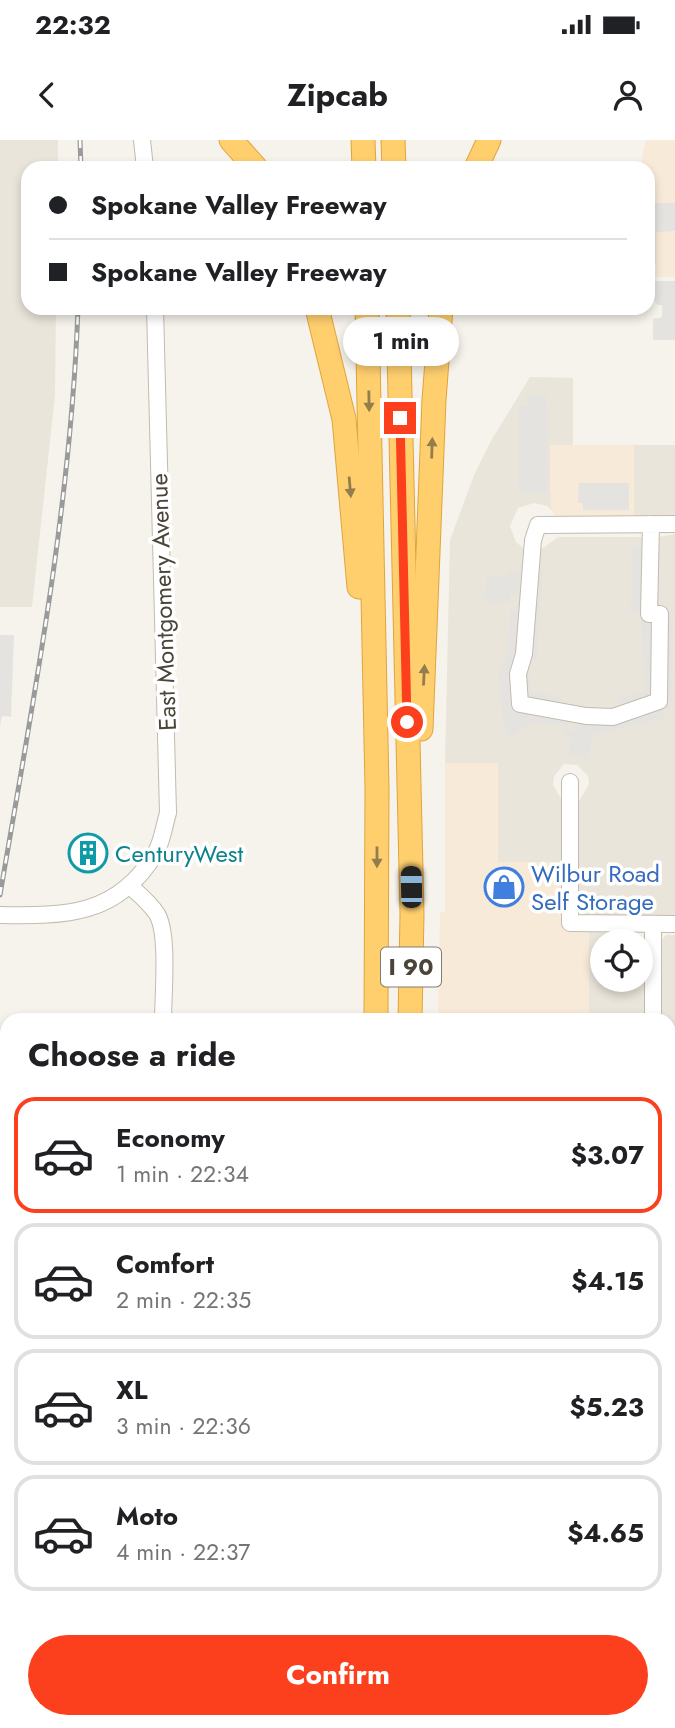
<!DOCTYPE html>
<html lang="en">
<head>
<meta charset="utf-8">
<style>
	:root { --surface:#fff; --page:#f2f2f2; --text:#202124; --muted:#757577; --line:#e0e0e0; --accent:#fc3f1d }
	body { margin:0; font-family:Jost,sans-serif; background:var(--page); color:var(--text); height:100vh; display:flex; flex-direction:column; font-size:26px; white-space:nowrap }
	* { box-sizing:border-box; margin:0 }
	p { font-size:23px; color:var(--muted) }
	.icon { flex:none; width:38px; height:38px; fill:none; stroke:currentColor; stroke-width:2; stroke-linecap:round; stroke-linejoin:round }
	.map { position:relative; flex:1; overflow:hidden }
	.sheet { position:absolute; left:0px; top:873px; width:676px; height:716px; display:flex; flex-direction:column; background:var(--surface); border-radius:21px 21px 0 0; box-shadow:0 4px 10px #0003 }
	.sheet>* { flex:none }
	.banner { position:absolute; left:21px; top:21px; width:634px; height:154px; border-radius:21px; box-shadow:0 4px 10px #0003; display:grid; align-content:center; height:154px; padding:0 28px; background:var(--surface) }
	.controls { position:absolute; left:590px; top:789px; display:grid; gap:14px }
	.controls a { display:grid; place-items:center; width:63px; height:63px; border-radius:50%; background:var(--surface); box-shadow:0 4px 10px #0003; font-size:35px }
	.end { position:absolute; width:32px; height:32px; margin:-16px; border:9px solid #fc3f1d; background:#fff; box-shadow:0 0 0 4px #fff }
	.from { border-radius:50% }
	.bubble { position:absolute; height:49px; border-radius:24px; background:var(--surface); box-shadow:0 4px 10px #0003; font-size:23px; font-weight:700; line-height:49px; text-align:center }
	.car { position:absolute; width:21px; height:42px; margin:-21px -10px; border-radius:9px; box-shadow:0 0 5px 2px #0007; background:linear-gradient(#222 24%,#8ab4d8 0 40%,#222 0 76%,#8ab4d8 0 86%,#222 0) }
	.banner b { display:flex; align-items:center; gap:24px; height:66px; font-size:26px }
	.banner b+b { border-top:2px solid var(--line) }
	.banner i { width:18px; height:18px; background:var(--text) }
	ul { padding:0; list-style:none }
	li { display:flex; align-items:center; gap:21px; height:116px; margin:0 14px 10px; padding:0 14px; border:4px solid var(--line); border-radius:21px }
	li div { flex:1 }
	li b { display:block; font-size:26px }
	li em { font-style:normal; font-weight:700 }
	li.active { border-color:var(--accent) }
	li>.icon { width:63px; height:63px; stroke-width:1.5 }
	h2 { padding:0 28px; font-size:32px; line-height:84px }
	.action { display:flex; gap:14px; margin-top:auto; padding:14px 28px }
	.action a { flex:1; height:80px; border-radius:42px; background:var(--accent); color:#fff; font-size:28px; font-weight:700; line-height:80px; text-align:center }
	.status { display:flex; justify-content:space-between; align-items:center; height:49px; padding:0 35px; background:var(--surface); direction:ltr }
	.status svg { height:19px; fill:currentColor }
	header { display:flex; justify-content:space-between; align-items:center; height:91px; padding:0 28px; background:var(--surface); font-size:32px; font-weight:700 }
	.map>svg:first-child { display:block }
	.residential { fill:#eae5da; fill-rule:evenodd }
	.commercial { fill:#f7ead8 }
	.industrial { fill:#e6e2dd }
	.green { fill:#d2eab5 }
	.parking { fill:#e5e3e0 }
	.lines { fill:none; stroke-linecap:round; stroke-linejoin:round }
	.minor-casing { stroke:#c2bbae; stroke-width:18 }
	.highway-casing { stroke:#e0a43c; stroke-width:25 }
	.minor { stroke:#fff; stroke-width:16 }
	.highway { stroke:#ffcf6e; stroke-width:23 }
	.rail-casing { stroke:#9a9a9a; stroke-width:5 }
	.rail { stroke:#fff; stroke-width:2.5; stroke-dasharray:8; stroke-linecap:butt }
	.oneway { fill:#937c4e }
	.route { stroke:#fc3f1d; stroke-width:9 }
	.labels { text-anchor:middle; dominant-baseline:central; stroke-width:7; stroke-linejoin:round; paint-order:stroke }
	.shield { fill:#fff; stroke:#817c74; stroke-width:2 }
	.shield-label { font-size:23px; font-weight:bold; fill:#4b4439 }
	.street-label { font-size:24px; fill:#4b4439; stroke:#fff }
	.culture-label { font-size:24px; fill:#0d838f; stroke:#fff; text-anchor:start }
	.shop-label { font-size:24px; fill:#366cbe; stroke:#fff; text-anchor:start }
</style>
</head>
<body>
<div class="status"><b>22:32</b><svg viewBox="0 0 49 12"><path d="M0 12V9h3v3zM5 12V6h3v6zM10 12V3h3v9zM15 12V0h3v12zM26 1h20v11H26zM47 4h2v5h-2z"/></svg></div>
<header><svg class="icon" aria-label="back" viewBox="0 0 24 24"><path d="M15 5l-7 7 7 7"/></svg>Zipcab<svg class="icon" aria-label="person" viewBox="0 0 24 24"><circle cx="12" cy="8" r="4"/><path d="M4 21q1-7 8-7t8 7"/></svg></header>
<div class="map">
<svg width="675" height="1588" viewBox="0 0 675 1588">
	<rect width="100%" height="100%" fill="#f6f3ec"/>
	<g class="residential">
		<path d="M0,0H58V28H28V168H56L55,255L32,467H0Z"/>
		<path d="M530,237L573,238V305L550,306L551,370L547,366L534,363L518,368L510,386L516,402L523,408L534,411L542,409L558,397H659L675,394V780L586,776L579,771L578,663L589,644L588,636L577,625L564,624L554,636L553,645L563,662V722H498V624L445,623L450,400L474,335L492,299Z"/>
		<rect x="634" y="305" width="41" height="76"/>
		<path d="M589,791L636,795L645,801V880H589ZM602,802H640V840H602Z"/>
		<path d="M666,795H675V941H669L668,880H660V803Z"/>
	</g>
	<g class="commercial">
		<path d="M646,0H675V137H648V28H640Z"/>
		<path d="M550,305H634V381L555,376L551,370Z"/>
		<path d="M445,623H498V722H563V790L589,791V880H438L440,772H445Z"/>
	</g>
	<path class="industrial" d="M0,1519H7V1582H282L281,1588H0Z"/>
	<path class="green" d="M668,1104H675V1588H374L375,1582H668Z"/>
	<g class="parking">
		<path d="M648,63H675V91L656,92V124H648Z"/>
		<path d="M648,141H675V200H653V179L662,177V165H658L648,153Z"/>
		<path d="M547,255L548,353H519V266H528L527,256Z"/>
		<path d="M579,343H629V370H583V363H578Z"/>
		<path d="M632,407H660L658,472H671L670,479H673L672,562H665L671,566L669,571L663,569L665,578L595,595L594,592L588,619L568,613L572,599L564,596L566,589L574,590L573,583L569,582L568,587L533,582L511,598L503,585L498,532L508,512L510,470H521V455L510,454L509,463L484,462L487,435L507,436L508,430L520,431V424L543,427L537,520L527,519L526,534L530,535L531,551L560,557L558,567L597,574L621,567L618,558L645,551L641,472H631Z"/>
		<path d="M0,495H14L11,577L2,576L0,586Z"/>
		<path d="M675,1433V1528H669V1434Z"/>
	</g>
	<g class="lines">
		<defs>
			<g id="minor">
				<path d="M142,0L145,28"/>
				<path d="M651,384L649,474H660L659,561L613,577L586,576L520,564L518,534L524,514L533,400L538,385L675,384"/>
				<path d="M570,642V783L675,784"/>
				<path d="M130,746C139,754 150,763 157,774C169,794 163,855 163,880"/>
				<path d="M0,775C66,776 117,776 155,714C162,703 164,686 168,673L155,168"/>
				<path d="M653,880V784"/>
				<path d="M668,945H675"/>
				<path d="M668,1097H675"/>
			</g>
			<g id="highway">
				<path d="M231,0L256,28"/>
				<path d="M363,0L364,28"/>
				<path d="M393,0L394,28"/>
				<path d="M476,28L489,0"/>
				<path d="M317,168L344,279L359,447"/>
				<path d="M367,168L377,649L376,880"/>
				<path d="M398,168L412,774L410,880"/>
				<path d="M421,589L434,260L441,168"/>
				<path d="M308,1588L309,1582"/>
				<path d="M342,1588L343,1582"/>
			</g>
		</defs>
		<use href="#minor" class="minor-casing"/>
		<use href="#highway" class="highway-casing"/>
		<use href="#minor" class="minor"/>
		<use href="#highway" class="highway"/>
		<defs>
			<g id="rail">
				<path d="M80,0L81,28"/>
				<path d="M0,755C33,561 71,366 78,168"/>
			</g>
		</defs>
		<use href="#rail" class="rail-casing"/>
		<use href="#rail" class="rail"/>
	</g>
	<defs><path id="oneway-solid" d="M-6-.8H1V-3.2L6.5 0L1 3.2V.8H-6Z" transform="scale(1.75)"/></defs>
	<g class="oneway">
		<use href="#oneway-solid" transform="translate(369 261) rotate(89)"/>
		<use href="#oneway-solid" transform="translate(432 308) rotate(-88)"/>
		<use href="#oneway-solid" transform="translate(350 347) rotate(85)"/>
		<use href="#oneway-solid" transform="translate(424 535) rotate(-87)"/>
		<use href="#oneway-solid" transform="translate(377 717) rotate(90)"/>
	</g>
	<g class="lines">
		<path class="route" d="M400,278L407,582"/>
	</g>
	<defs>
		<symbol id="building-ring" viewBox="-11 -11 22 22"><circle r="9.5" fill="#fff" stroke="#0f9aa8" stroke-width="1.5"/><path d="M-4-6H4V6H1V3H-1V6H-4ZM-2.5-4.3h1.7v1.8h-1.7ZM.8-4.3h1.7v1.8H.8ZM-2.5-1h1.7V.8h-1.7ZM.8-1h1.7V.8H.8Z" fill="#0f9aa8"/></symbol>
		<symbol id="shop-ring" viewBox="-11 -11 22 22"><circle r="9.5" fill="#fff" stroke="#3f7fe0" stroke-width="1.5"/><path d="M-5-2.5h2.3a2.7 3.5 0 0 1 5.4 0H5L5.5 6h-11ZM-1.5-2.5h3a1.5 2.3 0 0 0-3 0Z" fill="#3f7fe0"/></symbol>
	</defs>
	<g fill-rule="evenodd">
		<use href="#building-ring" x="66" y="691" width="44" height="44"/>
		<use href="#shop-ring" x="482" y="725" width="44" height="44"/>
	</g>
	<g class="labels">
		<rect class="shield" x="381" y="807.5" width="60" height="39" rx="5"/>
		<g class="shield-label">
			<text x="411" y="827">I 90</text>
		</g>
		<g class="street-label">
			<text transform="translate(163 462) rotate(-92)">East Montgomery Avenue</text>
		</g>
		<g class="culture-label">
			<text x="115" y="713">CenturyWest</text>
		</g>
		<g class="shop-label">
			<text x="531" y="733">Wilbur Road<tspan x="531" dy="28">Self Storage</tspan></text>
		</g>
	</g>
</svg>
<div class="controls">
<a><svg class="icon" aria-label="locate" viewBox="0 0 24 24"><circle cx="12" cy="12" r="6"/><path d="M12 2v4M12 18v4M2 12h4M18 12h4"/></svg></a>
</div>
<i class="end from" style="left:407px;top:582px"></i>
<i class="end" style="left:400px;top:278px"></i>
<div class="bubble" style="left:343px;top:177px;width:116px">1 min</div>
<i class="car" style="left:411px;top:747px;rotate:359deg"></i>
<div class="banner">
<b><i class="from"></i>Spokane Valley Freeway</b>
<b><i></i>Spokane Valley Freeway</b>
</div>
<section class="sheet">
<h2>Choose a ride</h2>
<ul>
<li class="active"><svg class="icon" aria-label="car" viewBox="0 0 24 24"><path d="M5 17H2v-5l4-1 3-4h7l3 4 3 1v5h-3M9 17h6M6 11h13"/><circle cx="7" cy="17" r="2"/><circle cx="17" cy="17" r="2"/></svg><div><b>Economy</b><p>1 min · 22:34</p></div><em>$3.07</em></li>
<li><svg class="icon" aria-label="car" viewBox="0 0 24 24"><path d="M5 17H2v-5l4-1 3-4h7l3 4 3 1v5h-3M9 17h6M6 11h13"/><circle cx="7" cy="17" r="2"/><circle cx="17" cy="17" r="2"/></svg><div><b>Comfort</b><p>2 min · 22:35</p></div><em>$4.15</em></li>
<li><svg class="icon" aria-label="car" viewBox="0 0 24 24"><path d="M5 17H2v-5l4-1 3-4h7l3 4 3 1v5h-3M9 17h6M6 11h13"/><circle cx="7" cy="17" r="2"/><circle cx="17" cy="17" r="2"/></svg><div><b>XL</b><p>3 min · 22:36</p></div><em>$5.23</em></li>
<li><svg class="icon" aria-label="car" viewBox="0 0 24 24"><path d="M5 17H2v-5l4-1 3-4h7l3 4 3 1v5h-3M9 17h6M6 11h13"/><circle cx="7" cy="17" r="2"/><circle cx="17" cy="17" r="2"/></svg><div><b>Moto</b><p>4 min · 22:37</p></div><em>$4.65</em></li>
</ul>
<div class="action"><a>Confirm</a></div>
</section>
</div>
</body>
</html>
